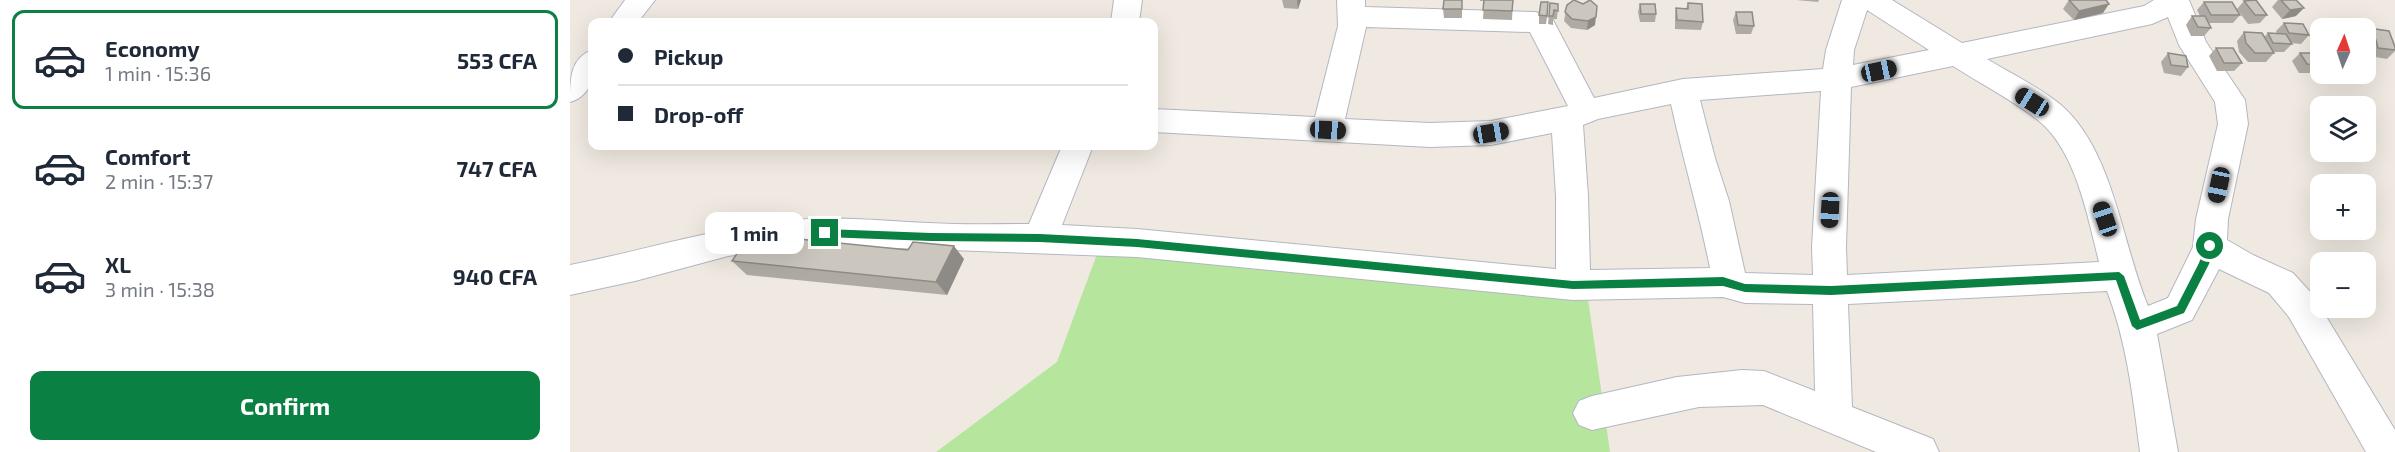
<!DOCTYPE html>
<html lang="en">
<head>
<meta charset="utf-8">
<style>
	:root { --surface:#fff; --page:#f6f6f7; --text:#1f2937; --muted:#747a83; --line:#e0e1e3; --accent:#0b8043 }
	body { margin:0; font-family:"Exo 2",sans-serif; background:var(--page); color:var(--text); height:100vh; display:flex; flex-direction:column; font-size:22px; white-space:nowrap }
	* { box-sizing:border-box; margin:0 }
	p { font-size:20px; color:var(--muted) }
	.icon { flex:none; width:33px; height:33px; fill:none; stroke:currentColor; stroke-width:2; stroke-linecap:round; stroke-linejoin:round }
	.map { position:relative; flex:1; overflow:hidden }
	.panel { display:flex; flex-direction:column; background:var(--surface); width:570px }
	.panel>* { flex:none }
	.hud { position:absolute; left:18px; top:18px; width:570px; height:132px; border-radius:12px; box-shadow:0 6px 24px #0002; display:grid; align-content:center; height:132px; padding:0 30px; background:var(--surface) }
	.needle { width:39px; rotate:3deg }
	.tools { position:absolute; left:1740px; top:18px; display:grid; gap:12px }
	.tools a { display:grid; place-items:center; width:66px; height:66px; border-radius:12px; background:var(--surface); box-shadow:0 6px 24px #0002; font-size:30px }
	.end { position:absolute; width:27px; height:27px; margin:-14px; border:8px solid #0b8043; background:#fff; box-shadow:0 0 0 3px #fff }
	.from { border-radius:50% }
	.bubble { position:absolute; height:42px; border-radius:12px; background:var(--surface); box-shadow:0 6px 24px #0002; font-size:20px; font-weight:700; line-height:42px; text-align:center }
	.car { position:absolute; width:18px; height:36px; margin:-18px -9px; border-radius:8px; box-shadow:0 0 4px 2px #0007; background:linear-gradient(#222 24%,#8ab4d8 0 40%,#222 0 76%,#8ab4d8 0 86%,#222 0) }
	.hud b { display:flex; align-items:center; gap:21px; height:57px; font-size:22px }
	.hud b+b { border-top:2px solid var(--line) }
	.hud i { width:15px; height:15px; background:var(--text) }
	ul { padding:10px 0 0; list-style:none }
	li { display:flex; align-items:center; gap:18px; height:99px; margin:0 12px 9px; padding:0 18px; border:3px solid transparent; border-radius:12px }
	li div { flex:1 }
	li b { display:block; font-size:22px }
	li em { font-style:normal; font-weight:700 }
	li.current { border-color:var(--accent) }
	li>.icon { width:54px; height:54px; stroke-width:1.5 }
	.action { display:flex; gap:12px; margin-top:auto; padding:12px 30px }
	.action a { flex:1; height:69px; border-radius:12px; background:var(--accent); color:#fff; font-size:24px; font-weight:700; line-height:69px; text-align:center }
	main { display:flex; flex:1; min-height:0 }
	.map>svg:first-child { display:block }
	.green { fill:#b6e59e }
	.lines { fill:none; stroke-linecap:round; stroke-linejoin:round }
	.street-casing { stroke:#b4b7c1; stroke-width:2 }
	.street { fill:#fff; fill-rule:evenodd }
	.wall { fill:#afaba4 }
	.shaded-wall { fill:#8e8b86 }
	.building { fill:#cbc7bf; stroke:#8e8b86; stroke-width:1.5 }
	.route { fill:#0b8043 }
</style>
</head>
<body>
<main>
<section class="panel">
<ul>
<li class="current"><svg class="icon" aria-label="car" viewBox="0 0 24 24"><path d="M5 17H2v-5l4-1 3-4h7l3 4 3 1v5h-3M9 17h6M6 11h13"/><circle cx="7" cy="17" r="2"/><circle cx="17" cy="17" r="2"/></svg><div><b>Economy</b><p>1 min · 15:36</p></div><em>553 CFA</em></li>
<li><svg class="icon" aria-label="car" viewBox="0 0 24 24"><path d="M5 17H2v-5l4-1 3-4h7l3 4 3 1v5h-3M9 17h6M6 11h13"/><circle cx="7" cy="17" r="2"/><circle cx="17" cy="17" r="2"/></svg><div><b>Comfort</b><p>2 min · 15:37</p></div><em>747 CFA</em></li>
<li><svg class="icon" aria-label="car" viewBox="0 0 24 24"><path d="M5 17H2v-5l4-1 3-4h7l3 4 3 1v5h-3M9 17h6M6 11h13"/><circle cx="7" cy="17" r="2"/><circle cx="17" cy="17" r="2"/></svg><div><b>XL</b><p>3 min · 15:38</p></div><em>940 CFA</em></li>
</ul>
<div class="action"><a>Confirm</a></div>
</section>
<div class="map">
<svg width="1825" height="452" viewBox="0 0 1825 452">
	<rect width="100%" height="100%" fill="#efe9e1"/>
	<path class="green" d="M530,246L1017,292L1040,452H366L487,362Z"/>
	<g class="lines">
		<defs>
			<g id="street">
				<path d="M55,0H85L68,22H39Z"/>
				<path d="M544,0H572L569,22H541Z"/>
				<path d="M767,0H795V7L966,12L983,20L1024,98L1113,79L1253,69L1256,50L1272,0H1322L1392,43L1574,6L1584,0H1619L1636,42L1675,100L1678,124L1658,219L1657,240L1683,255L1723,273L1743,295L1825,430V452H1796L1719,317L1699,293L1649,269L1622,320L1587,334L1608,452H1570C1563,397 1557,343 1537,291L1278,304L1282,407L1363,439L1369,452H1306L1193,405L1129,407L1022,430L1009,425L1003,413L1009,401L1022,396L1107,377L1172,370L1194,371L1245,391L1243,304L1175,303L1153,297L1003,300L567,257L274,246L216,248L158,256L65,281L0,295V265C71,251 141,229 214,221C262,215 311,221 359,223C392,225 426,224 459,224L492,146H523L492,225L567,229L986,269V196L982,133L921,145L860,147L584,132V109L745,117L768,26ZM1297,10L1359,50L1283,65L1284,50ZM1598,17L1609,45L1645,102L1648,124L1626,219L1623,247L1598,298L1578,306C1552,245 1544,151 1491,105C1471,88 1440,73 1417,59L1582,24ZM796,27L960,32L998,106L921,121L860,123L775,119ZM1383,66C1411,84 1443,100 1469,121C1506,151 1518,218 1529,262L1277,275L1276,247L1281,87ZM1251,91L1242,247L1243,275L1175,273L1159,201L1145,158L1130,100ZM1101,104C1113,159 1129,212 1140,268L1020,270L1018,196L1013,125L1028,119Z"/>
				<path d="M22,50C24,72 24,95 0,102C0,80 0,58 22,50Z"/>
			</g>
		</defs>
		<use href="#street" class="street-casing"/>
		<use href="#street" class="street"/>
	</g>
	<g class="wall">
		<path d="M712,0H731L728,9L714,8Z"/>
		<path d="M892,0V18H874L873,9Z"/>
		<path d="M910,0H943L942,20L913,19L914,1H910Z"/>
		<path d="M1226,0H1249L1248,2Z"/>
		<path d="M1499,0L1533,13L1504,20L1493,9Z"/>
		<path d="M1708,0H1726V16L1712,19L1702,7Z"/>
		<path d="M1674,1L1697,15L1690,23L1678,24L1667,9Z"/>
		<path d="M1634,2L1670,15L1663,23H1639L1641,28L1634,36H1621L1616,25L1622,16H1630L1627,10Z"/>
		<path d="M980,3L988,4L987,19H983V25L978,24Z"/>
		<path d="M1118,3L1133,22L1131,30L1105,29V17L1106,8L1116,9Z"/>
		<path d="M1070,4L1086,14L1085,22H1070L1068,12Z"/>
		<path d="M997,5L1025,25L1017,30L1001,28L994,21Z"/>
		<path d="M978,11L976,24H969V15Z"/>
		<path d="M1166,12L1184,26L1181,34H1166L1163,20Z"/>
		<path d="M1759,20L1778,28H1751Z"/>
		<path d="M1714,23L1739,35L1731,44L1721,43L1722,44L1714,52H1703L1704,53L1696,62H1678L1669,52L1667,41L1674,32L1694,37L1698,33L1707,34L1706,31Z"/>
		<path d="M1784,26L1819,31L1825,47V51L1817,59L1800,56L1797,49H1796V28H1781Z"/>
		<path d="M1646,48L1672,63L1664,71H1647L1639,56Z"/>
		<path d="M1598,53L1618,67L1611,76L1594,73L1591,62Z"/>
		<path d="M1730,53H1750V73H1729L1722,61Z"/>
		<path d="M394,259L377,295L177,275L162,261Z"/>
	</g>
	<g class="shaded-wall">
		<path d="M727,0H731L728,9Z"/>
		<path d="M1539,4L1533,13L1504,20L1509,11Z"/>
		<path d="M1734,8L1726,16L1712,19L1720,10Z"/>
		<path d="M1026,17L1025,25L1017,30L1018,21Z"/>
		<path d="M384,246L394,259L377,295L366,282Z"/>
	</g>
	<g class="building">
		<path d="M874,0H892V9H873Z"/>
		<path d="M914,0H943L942,11L913,10Z"/>
		<path d="M1004,0L1013,4L1020,0L1027,6L1026,17L1018,21L1002,19L995,12L997,5Z"/>
		<path d="M1499,0H1536L1539,4L1509,11Z"/>
		<path d="M1686,0L1697,15H1685L1674,1Z"/>
		<path d="M1711,0H1726L1734,8L1720,10Z"/>
		<path d="M971,2H978L977,16L969,15Z"/>
		<path d="M1634,2H1662L1670,15H1641Z"/>
		<path d="M980,3L988,4V11L984,10L983,16H979Z"/>
		<path d="M1118,3L1132,4L1133,22L1107,20L1106,8L1118,9Z"/>
		<path d="M1070,4H1085L1086,14H1071Z"/>
		<path d="M1166,12H1182L1184,26L1168,25Z"/>
		<path d="M1622,16H1635L1641,28L1628,27Z"/>
		<path d="M1759,20L1776,22L1778,28H1762Z"/>
		<path d="M1714,23L1733,24L1739,35L1719,33Z"/>
		<path d="M1784,26L1819,31L1825,47V50L1808,48L1806,40L1796,39V28H1785Z"/>
		<path d="M1674,32L1692,33L1704,53H1685L1676,43Z"/>
		<path d="M1698,33L1716,34L1722,44L1703,43Z"/>
		<path d="M1646,48H1663L1672,63H1654Z"/>
		<path d="M1598,53L1616,56L1618,67L1601,65Z"/>
		<path d="M1730,53H1750V65L1737,64Z"/>
		<path d="M180,234L338,250L343,242L384,246L366,282L162,261Z"/>
	</g>
	<path class="route" d="M255,229L361,233L470,234L567,239L1003,281L1153,277L1175,284L1261,286L1549,272L1554,276L1570,320L1607,306L1629,263L1636,244L1640,242L1645,246L1639,264L1614,313L1567,330L1562,326L1546,280L1261,295L1175,292L1153,286L1003,289L567,247L470,242L361,241L255,237L250,233Z"/>
</svg>
<div class="tools">
<a><svg class="needle" viewBox="-14 -14 28 28"><path d="M0-13l5 13h-10z" fill="#e53935"/><path d="M0 13l5-13h-10z" fill="#747a83"/></svg></a>
<a><svg class="icon" aria-label="layers" viewBox="0 0 24 24"><path d="M12 4l9 5-9 5-9-5zM3 14l9 5 9-5"/></svg></a>
<a>+</a>
<a>−</a>
</div>
<i class="end from" style="left:1640px;top:246px"></i>
<i class="end" style="left:255px;top:233px"></i>
<div class="bubble" style="left:135px;top:212px;width:99px">1 min</div>
<i class="car" style="left:1309px;top:71px;rotate:78deg"></i>
<i class="car" style="left:1462px;top:102px;rotate:302deg"></i>
<i class="car" style="left:758px;top:130px;rotate:93deg"></i>
<i class="car" style="left:921px;top:133px;rotate:80deg"></i>
<i class="car" style="left:1649px;top:185px;rotate:192deg"></i>
<i class="car" style="left:1260px;top:210px;rotate:183deg"></i>
<i class="car" style="left:1535px;top:219px;rotate:341deg"></i>
<div class="hud">
<b><i class="from"></i>Pickup</b>
<b><i></i>Drop-off</b>
</div>
</div>
</main>
</body>
</html>
